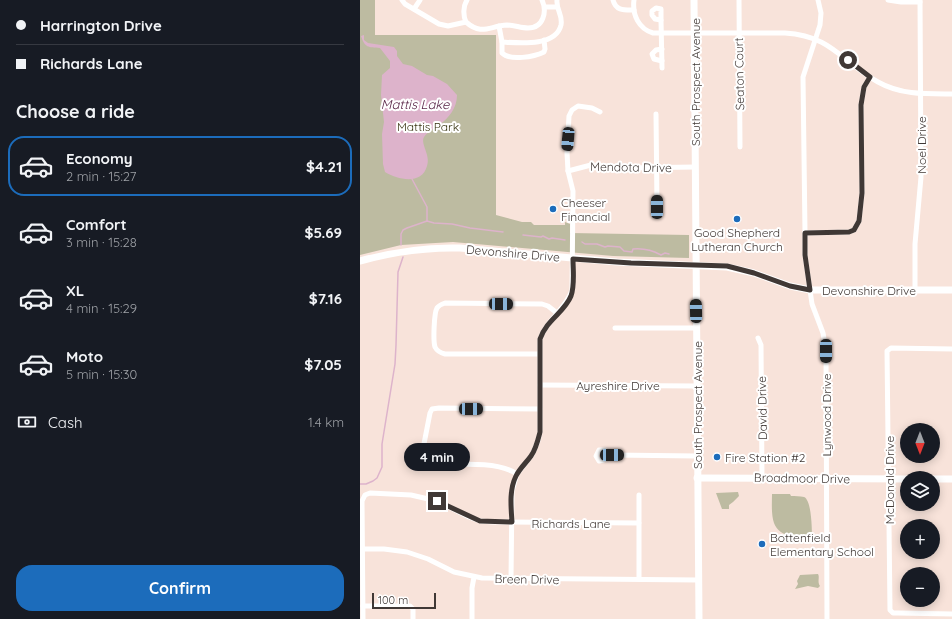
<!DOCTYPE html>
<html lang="en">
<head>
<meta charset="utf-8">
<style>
	:root { --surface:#171b24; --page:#242831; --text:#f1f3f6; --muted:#9ea1a6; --line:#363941; --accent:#1c6cbb }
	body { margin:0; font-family:Quicksand,sans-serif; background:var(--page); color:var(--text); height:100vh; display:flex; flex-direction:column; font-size:15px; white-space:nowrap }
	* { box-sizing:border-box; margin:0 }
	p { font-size:13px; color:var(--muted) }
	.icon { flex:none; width:22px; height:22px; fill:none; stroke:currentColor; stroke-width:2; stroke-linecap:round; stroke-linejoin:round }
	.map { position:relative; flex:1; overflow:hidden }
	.side { display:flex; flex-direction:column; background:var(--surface); width:360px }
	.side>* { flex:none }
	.banner { display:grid; align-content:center; height:88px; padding:0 16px; background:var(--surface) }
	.needle { width:26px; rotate:180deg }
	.tools { position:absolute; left:540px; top:423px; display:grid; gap:8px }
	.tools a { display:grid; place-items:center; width:40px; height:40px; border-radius:50%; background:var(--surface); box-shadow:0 2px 10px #0003; font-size:20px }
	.scale { position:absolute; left:12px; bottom:10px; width:64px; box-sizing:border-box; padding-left:4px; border:2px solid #403835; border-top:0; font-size:11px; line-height:14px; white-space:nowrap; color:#403835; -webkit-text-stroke:3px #fff; paint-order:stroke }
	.end { position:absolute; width:18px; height:18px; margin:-9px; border:5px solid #403835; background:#fff; box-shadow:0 0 0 2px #fff }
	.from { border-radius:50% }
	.bubble { position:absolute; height:28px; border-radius:14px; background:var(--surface); box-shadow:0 2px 10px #0003; font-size:13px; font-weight:700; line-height:28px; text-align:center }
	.car { position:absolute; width:12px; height:24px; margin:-12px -6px; border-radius:5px; box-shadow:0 0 3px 1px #0007; background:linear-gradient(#222 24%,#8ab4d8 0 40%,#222 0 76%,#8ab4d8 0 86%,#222 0) }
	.banner b { display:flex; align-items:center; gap:14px; height:38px; font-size:15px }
	.banner b+b { border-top:1px solid var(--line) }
	.banner i { width:10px; height:10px; background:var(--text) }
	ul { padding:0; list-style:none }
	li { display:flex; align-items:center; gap:12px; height:60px; margin:0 8px 6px; padding:0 8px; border:2px solid transparent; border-radius:16px }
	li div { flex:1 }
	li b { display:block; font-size:15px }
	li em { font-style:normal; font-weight:700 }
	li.current { border-color:var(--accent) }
	li>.icon { width:36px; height:36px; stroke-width:1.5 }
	h2 { padding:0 16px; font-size:18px; line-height:48px }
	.pay { display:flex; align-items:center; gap:10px; height:44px; padding:0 16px; font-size:15px }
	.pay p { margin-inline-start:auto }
	.primary-button { display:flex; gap:8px; margin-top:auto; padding:8px 16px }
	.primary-button a { flex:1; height:46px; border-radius:16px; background:var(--accent); color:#fff; font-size:16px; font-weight:700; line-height:46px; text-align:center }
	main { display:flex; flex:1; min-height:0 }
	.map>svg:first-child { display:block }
	.green { fill:#bdbba1 }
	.water { fill:#ddb3cb }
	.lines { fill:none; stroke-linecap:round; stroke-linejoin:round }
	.stream { stroke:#ddb3cb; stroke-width:1.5 }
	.street { stroke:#fff; stroke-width:5 }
	.secondary { stroke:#fff; stroke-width:7 }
	.route { stroke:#403835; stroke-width:5 }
	.poi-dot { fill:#1c6cbb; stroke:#fff; stroke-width:1.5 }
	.labels { text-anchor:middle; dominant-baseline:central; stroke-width:4; stroke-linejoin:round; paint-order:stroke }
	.street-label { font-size:12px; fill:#403835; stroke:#fff }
	.park-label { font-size:12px; fill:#363310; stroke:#fff }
	.poi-label { font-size:12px; fill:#403835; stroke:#fff; text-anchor:start }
	.water-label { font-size:13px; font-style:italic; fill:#5a2648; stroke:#fff }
</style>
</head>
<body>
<main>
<section class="side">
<div class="banner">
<b><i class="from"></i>Harrington Drive</b>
<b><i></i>Richards Lane</b>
</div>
<h2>Choose a ride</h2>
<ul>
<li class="current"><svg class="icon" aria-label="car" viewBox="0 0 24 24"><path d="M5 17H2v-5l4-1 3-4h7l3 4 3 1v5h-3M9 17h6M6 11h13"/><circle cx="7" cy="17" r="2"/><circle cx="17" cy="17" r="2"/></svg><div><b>Economy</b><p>2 min · 15:27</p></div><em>$4.21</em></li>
<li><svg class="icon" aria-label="car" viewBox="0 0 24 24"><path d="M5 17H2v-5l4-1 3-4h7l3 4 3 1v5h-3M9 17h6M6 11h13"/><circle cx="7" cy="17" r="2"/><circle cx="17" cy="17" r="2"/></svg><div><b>Comfort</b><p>3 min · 15:28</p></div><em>$5.69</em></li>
<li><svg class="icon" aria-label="car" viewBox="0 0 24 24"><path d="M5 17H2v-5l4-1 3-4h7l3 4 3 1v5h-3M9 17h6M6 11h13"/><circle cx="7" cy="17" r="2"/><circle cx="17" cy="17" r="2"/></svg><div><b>XL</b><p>4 min · 15:29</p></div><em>$7.16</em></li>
<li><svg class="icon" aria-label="car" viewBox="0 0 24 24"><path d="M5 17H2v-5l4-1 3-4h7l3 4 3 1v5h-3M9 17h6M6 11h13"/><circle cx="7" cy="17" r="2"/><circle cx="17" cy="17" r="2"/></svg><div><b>Moto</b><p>5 min · 15:30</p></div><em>$7.05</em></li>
</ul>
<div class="pay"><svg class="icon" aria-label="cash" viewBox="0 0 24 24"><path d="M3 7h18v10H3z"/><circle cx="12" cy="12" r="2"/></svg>Cash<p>1.4 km</p></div>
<div class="primary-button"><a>Confirm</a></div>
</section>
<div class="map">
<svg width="592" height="619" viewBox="0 0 592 619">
	<rect width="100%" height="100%" fill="#f8e3da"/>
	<g class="green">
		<path d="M0,0H15V35H136V215L162,222H171L174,225H205V222L210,224V233L329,235V258L253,256L93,242L41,245L0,255Z"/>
		<path d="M378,492L379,496L373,502L369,505V509H362L356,493Z"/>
		<path d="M412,494H430L431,496C435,496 440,496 444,497C452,500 452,532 452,540C439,539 419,537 414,523C411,514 412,503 412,494Z"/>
		<path d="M458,574C460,577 457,582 460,586L458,588L448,586L435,589L438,584L437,581L440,575Z"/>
	</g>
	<path class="water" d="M4,35V40L8,43L34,47L37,51V56L43,64L52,66L67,75L73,76L87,84L97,95C97,108 89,118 79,125C74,129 68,131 64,137C60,144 71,155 67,166C62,185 38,180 25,172L23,164L22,134L24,122L21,95L22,75L30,68V61L20,48C8,47 5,48 1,36Z"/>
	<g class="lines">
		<g class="stream">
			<path d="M52,179L67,207V221"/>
			<path d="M163,235L181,237L183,236L189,239L192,238L205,240"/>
			<path d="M222,242L225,244H237L245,247L248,246L260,247L264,251L272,252L273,249C283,248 292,250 301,255L305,253L309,254"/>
			<path d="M41,245V234L43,230L47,228L67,221L74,223L92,224L110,228L143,232"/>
			<path d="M0,484H6L13,481L17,478L22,467V444L35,364L36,345L38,272L43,257"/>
		</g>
		<g class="street">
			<path d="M42,0L45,4L79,24L88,26L106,22"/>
			<path d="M107,0C103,6 103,16 106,22C122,36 129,26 147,25C154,25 161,28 168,28C184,28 187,11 182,0"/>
			<path d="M253,0C256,11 264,10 274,10"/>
			<path d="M274,0C272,15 279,29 293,33H425C473,36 481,62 518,82C541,95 566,94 592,94"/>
			<path d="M379,0L380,147"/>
			<path d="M458,0L461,13L460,25L443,77L445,233V255L452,304L463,333L466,351L467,619"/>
			<path d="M528,0L541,2H560"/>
			<path d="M185,7H197"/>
			<path d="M296,8L301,9V20L295,19L292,15V11Z"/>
			<path d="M54,9L60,0"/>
			<path d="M301,20L302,68"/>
			<path d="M139,26L142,42V53C150,61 174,57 184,52L185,49L184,40"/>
			<path d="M142,42C159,43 196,47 201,25C203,15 196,10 197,0"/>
			<path d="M302,61L294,59L292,54L296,50L302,49"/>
			<path d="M296,114L297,207"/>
			<path d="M208,171L231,165L267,168L335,167"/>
			<path d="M213,206L234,207L240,204"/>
			<path d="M445,233L489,232L494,230L499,221L502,193L501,105L504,87L510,77"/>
			<path d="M555,290V244L561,177L560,0"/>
			<path d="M255,328H336"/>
			<path d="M398,338L401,345L402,478"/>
			<path d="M592,349L531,348L527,351L530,610L533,613H538L592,614"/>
			<path d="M179,354H85C81,353 77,351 75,347C73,341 74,313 77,308C79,305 82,304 85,303L182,304L188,306L197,313"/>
			<path d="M180,385L337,386"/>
			<path d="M239,450H245L252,455L244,460L239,461L236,456Z"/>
			<path d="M252,455L337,456"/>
			<path d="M157,474C136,460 95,465 69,465L63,463L62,454L70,413L72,409L79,408L180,409"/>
			<path d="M279,495V579"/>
			<path d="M1,549H24L47,552L68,559L94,572L122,578L338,580"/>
			<path d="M151,579L152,491L157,474L172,455L178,441L180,432V339C187,319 206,309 212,290L213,191L208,171L207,153L209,116L212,110L218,106L232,108L240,112"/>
			<path d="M3,606H50L53,609V619"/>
			<path d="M3,619L2,501L5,495L10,493L51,495L77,501L109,517L120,521L133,522L279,523"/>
			<path d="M112,619V588L114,577"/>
		</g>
		<g class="secondary">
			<path d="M334,0L339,619"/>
			<path d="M0,261C33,252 66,247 100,248L257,262L367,267L394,273L430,286L450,290H592"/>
			<path d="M337,478L547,479"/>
			<path d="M573,479H592"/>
		</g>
	</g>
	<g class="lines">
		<path class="route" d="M77,501L120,521L152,522C151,507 149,490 156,476C160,468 166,463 171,456C176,449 178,440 180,432V339C187,319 204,313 211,296C215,285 213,271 213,259L271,263L367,266L394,273L430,286L450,290L445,255V233L489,232L494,230L499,221L502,193L501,105L504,87L510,77L488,60"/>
	</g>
	<g class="poi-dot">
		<circle cx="193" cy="209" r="4"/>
		<circle cx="377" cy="219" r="4"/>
		<circle cx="357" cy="457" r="4"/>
		<circle cx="402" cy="544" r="4"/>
	</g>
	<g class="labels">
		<g class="street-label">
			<text transform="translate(379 74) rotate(-91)">Seaton Court</text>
			<text transform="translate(335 82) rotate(-90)">South Prospect Avenue</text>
			<text transform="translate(561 145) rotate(-90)">Noel Drive</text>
			<text transform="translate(271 167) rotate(1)">Mendota Drive</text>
			<text transform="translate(153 253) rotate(5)">Devonshire Drive</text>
			<text x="509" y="290">Devonshire Drive</text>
			<text x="258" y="385">Ayreshire Drive</text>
			<text transform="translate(337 405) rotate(-90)">South Prospect Avenue</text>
			<text transform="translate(402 408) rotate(-91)">David Drive</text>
			<text transform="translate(466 415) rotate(-90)">Lynwood Drive</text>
			<text transform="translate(442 478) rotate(1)">Broadmoor Drive</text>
			<text transform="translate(529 480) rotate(-90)">McDonald Drive</text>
			<text x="211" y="523">Richards Lane</text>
			<text transform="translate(167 579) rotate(1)">Breen Drive</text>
		</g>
		<g class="park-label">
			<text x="68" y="126">Mattis Park</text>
		</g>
		<g class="poi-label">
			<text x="201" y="202">Cheeser<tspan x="201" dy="14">Financial</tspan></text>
			<text x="377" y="232" text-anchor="middle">Good Shepherd<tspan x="377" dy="14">Lutheran Church</tspan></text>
			<text x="365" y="457">Fire Station #2</text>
			<text x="410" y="537">Bottenfield<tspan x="410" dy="14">Elementary School</tspan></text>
		</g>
		<g class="water-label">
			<text x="55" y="104">Mattis Lake</text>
		</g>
	</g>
</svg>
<div class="tools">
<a><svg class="needle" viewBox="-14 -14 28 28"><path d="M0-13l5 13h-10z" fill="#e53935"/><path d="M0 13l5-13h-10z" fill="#9ea1a6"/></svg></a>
<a><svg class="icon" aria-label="layers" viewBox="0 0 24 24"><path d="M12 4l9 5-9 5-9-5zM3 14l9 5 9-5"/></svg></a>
<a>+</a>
<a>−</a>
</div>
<div class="scale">100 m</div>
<i class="end from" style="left:488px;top:60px"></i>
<i class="end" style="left:77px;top:501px"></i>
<div class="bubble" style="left:44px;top:443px;width:66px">4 min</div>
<i class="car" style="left:208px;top:139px;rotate:185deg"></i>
<i class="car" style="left:297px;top:207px;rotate:0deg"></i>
<i class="car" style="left:141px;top:304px;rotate:91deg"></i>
<i class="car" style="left:336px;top:311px;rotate:359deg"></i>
<i class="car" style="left:466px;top:351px;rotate:180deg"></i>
<i class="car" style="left:111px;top:409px;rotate:90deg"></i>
<i class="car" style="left:252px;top:455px;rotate:90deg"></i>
</div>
</main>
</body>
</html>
